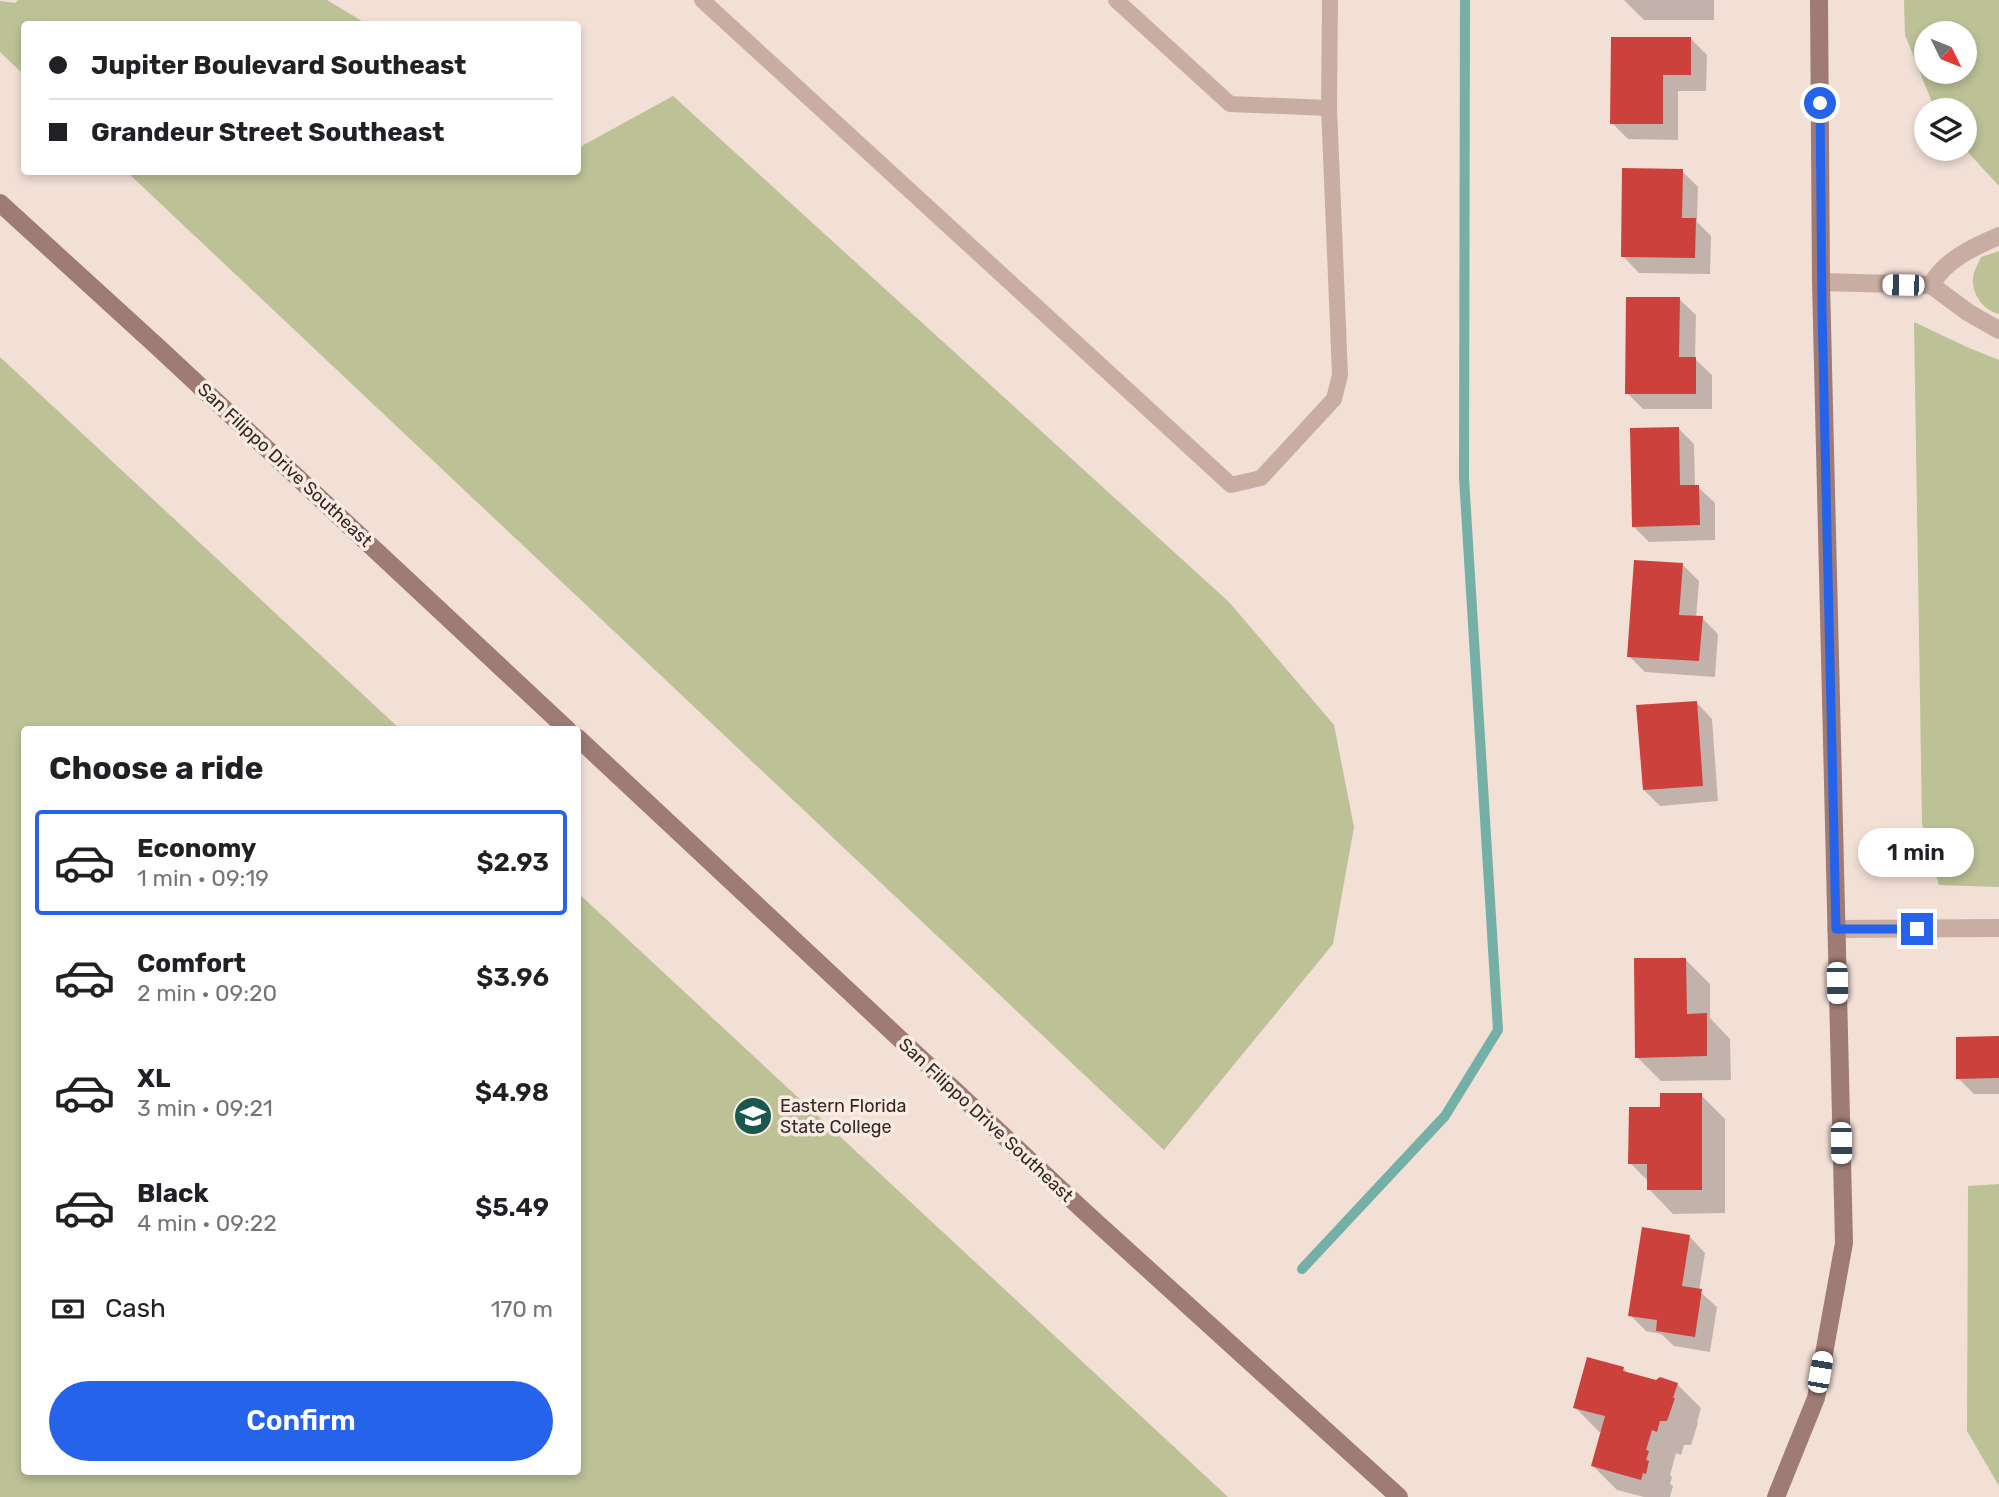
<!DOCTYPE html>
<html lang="en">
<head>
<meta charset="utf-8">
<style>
	:root { --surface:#fff; --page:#f2f2f2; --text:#202124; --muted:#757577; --line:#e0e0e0; --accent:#2563eb }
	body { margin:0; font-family:Rubik,sans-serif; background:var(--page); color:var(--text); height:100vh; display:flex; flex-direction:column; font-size:26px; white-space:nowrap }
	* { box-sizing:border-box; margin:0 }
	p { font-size:23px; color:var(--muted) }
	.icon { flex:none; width:38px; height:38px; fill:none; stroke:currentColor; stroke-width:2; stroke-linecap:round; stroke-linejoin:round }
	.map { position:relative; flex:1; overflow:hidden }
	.drawer { position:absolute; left:21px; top:726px; width:560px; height:749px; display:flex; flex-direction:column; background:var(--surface); border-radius:7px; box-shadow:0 4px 10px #0003 }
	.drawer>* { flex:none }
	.banner { position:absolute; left:21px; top:21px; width:560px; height:154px; border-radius:7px; box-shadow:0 4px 10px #0003; display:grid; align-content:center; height:154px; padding:0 28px; background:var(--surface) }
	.needle { width:46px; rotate:133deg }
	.buttons { position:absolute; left:1914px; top:21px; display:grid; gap:14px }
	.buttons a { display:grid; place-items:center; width:63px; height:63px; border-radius:50%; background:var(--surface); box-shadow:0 4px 10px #0003; font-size:35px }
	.end { position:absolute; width:32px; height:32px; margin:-16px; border:9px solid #2563eb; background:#fff; box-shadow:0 0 0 4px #fff }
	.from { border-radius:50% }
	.bubble { position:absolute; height:49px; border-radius:24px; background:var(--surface); box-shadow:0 4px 10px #0003; font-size:23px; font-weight:600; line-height:49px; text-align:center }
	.car { position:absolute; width:21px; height:42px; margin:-21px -10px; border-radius:9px; box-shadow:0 0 5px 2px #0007; background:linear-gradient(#fff 24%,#345 0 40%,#fff 0 76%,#345 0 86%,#fff 0) }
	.banner b { display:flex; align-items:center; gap:24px; height:66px; font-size:26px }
	.banner b+b { border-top:2px solid var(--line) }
	.banner i { width:18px; height:18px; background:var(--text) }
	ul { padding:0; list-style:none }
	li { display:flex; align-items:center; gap:21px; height:105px; margin:0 14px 10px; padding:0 14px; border:4px solid transparent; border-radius:7px }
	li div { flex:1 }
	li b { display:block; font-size:26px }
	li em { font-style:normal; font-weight:600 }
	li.active { border-color:var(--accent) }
	li>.icon { width:63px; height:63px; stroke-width:1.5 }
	h2 { padding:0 28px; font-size:32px; line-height:84px }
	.pay { display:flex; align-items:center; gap:18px; height:77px; padding:0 28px; font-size:26px }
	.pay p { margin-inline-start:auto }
	.cta { display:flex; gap:14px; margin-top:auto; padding:14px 28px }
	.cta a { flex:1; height:80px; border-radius:42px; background:var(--accent); color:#fff; font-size:28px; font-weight:600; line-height:80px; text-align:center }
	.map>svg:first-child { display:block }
	.green { fill:#bcc196; fill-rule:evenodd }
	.shadow { fill:#0003 }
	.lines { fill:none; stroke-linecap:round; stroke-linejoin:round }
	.stream { stroke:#74b0a7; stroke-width:10 }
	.building { fill:#cc413b }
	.lane { stroke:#caada2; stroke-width:16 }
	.street { stroke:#caada2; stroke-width:18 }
	.secondary { stroke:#9e7b74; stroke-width:18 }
	.route { stroke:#2563eb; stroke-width:9 }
	.labels { text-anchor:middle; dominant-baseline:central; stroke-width:7; stroke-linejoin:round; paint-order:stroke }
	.street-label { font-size:18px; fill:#352725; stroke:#faebe3 }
	.poi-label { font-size:18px; fill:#352725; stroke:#faebe3; text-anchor:start }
</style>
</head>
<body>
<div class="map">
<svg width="1999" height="1497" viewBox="0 0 1999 1497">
	<rect width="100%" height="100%" fill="#f2e0d7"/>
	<g class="green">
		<path d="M18,0H327L367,24H24V75L0,52V1L15,3Z"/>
		<path d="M1904,0H1999V186L1965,149V110H1935L1905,35ZM1927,33H1965V72H1927Z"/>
		<path d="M673,96L1229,602L1334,725L1354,827L1333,944L1164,1150L127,172H578V148Z"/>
		<path d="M1999,251V314C1984,311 1972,295 1973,279C1973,272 1978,264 1981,257Z"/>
		<path d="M1914,322L1969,348L1999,360V887L1939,885L1922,824Z"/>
		<path d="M0,357L401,730H24V1472H578V893L1228,1497H0Z"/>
		<path d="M1999,1184V1486L1967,1431L1968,1186Z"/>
	</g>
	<g class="shadow">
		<path d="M1624,0H1714V20H1644Z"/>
		<path d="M1691,39L1707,55L1706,91H1678V140L1628,139L1612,123Z"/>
		<path d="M1682,171L1698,187L1697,222L1711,236L1710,274L1639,273L1623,256Z"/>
		<path d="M1679,299L1696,315L1695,359L1712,375V409H1643L1627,393Z"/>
		<path d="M1678,428L1694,444L1695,487H1698L1715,503V540L1649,542L1633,526Z"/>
		<path d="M1683,565L1699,581L1696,618H1702L1718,634L1715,677L1645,672L1629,656Z"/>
		<path d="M1696,702L1712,719L1718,801L1660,806L1644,790Z"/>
		<path d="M1686,960L1710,984V1018L1730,1039L1731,1080L1661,1081L1637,1057Z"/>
		<path d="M1999,1038V1094H1974L1958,1078Z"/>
		<path d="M1701,1095L1725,1119V1213L1673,1214L1649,1189V1182L1630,1163L1662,1108Z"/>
		<path d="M1689,1236L1705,1253L1699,1291L1717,1307L1710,1352L1674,1346L1661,1334L1646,1331L1630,1315Z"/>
		<path d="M1624,1369L1629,1375L1657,1382L1677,1384L1701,1408L1697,1422L1698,1423L1691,1445H1684L1681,1455L1676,1453L1670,1475L1672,1477L1670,1484L1673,1486L1670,1497H1644L1617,1490L1593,1466L1602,1432H1599L1575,1407Z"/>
	</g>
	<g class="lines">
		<path class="stream" d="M1302,1269L1445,1116L1498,1030L1464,478L1465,0"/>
	</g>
	<g class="building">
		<path d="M1611,37H1691V75H1663V124H1610Z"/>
		<path d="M1622,168L1683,169L1682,218H1696L1695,258L1621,257Z"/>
		<path d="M1626,297H1680L1679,357H1696V394H1625Z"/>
		<path d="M1679,427L1680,485H1699L1700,525L1632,527L1630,428Z"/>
		<path d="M1634,560L1683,563L1679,615L1703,616L1699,661L1627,657Z"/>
		<path d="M1697,701L1703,786L1643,790L1636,705Z"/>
		<path d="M1634,958H1686L1687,1014L1707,1013V1056L1635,1058Z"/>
		<path d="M1999,1036V1078L1956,1079V1037Z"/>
		<path d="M1660,1093H1702V1190H1647V1164H1628L1629,1107H1660Z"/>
		<path d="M1642,1227L1690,1235L1682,1286L1702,1289L1695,1337L1656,1331L1657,1320L1628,1316Z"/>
		<path d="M1587,1357L1624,1367L1623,1371L1656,1380L1660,1377L1678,1383L1673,1398H1675L1667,1421H1660L1657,1432L1652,1430L1646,1450L1649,1451L1646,1460L1649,1461L1646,1474L1643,1473L1641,1480L1591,1466L1605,1416L1573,1408Z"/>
	</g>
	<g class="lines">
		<g class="lane">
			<path d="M702,0L1231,485L1261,478L1334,399L1340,375L1329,108L1330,0"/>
			<path d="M1116,0L1230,104L1329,108"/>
		</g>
		<g class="street">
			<path d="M1821,282L1931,285L1969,313L1999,330"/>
			<path d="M1931,285C1945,260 1973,247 1999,236"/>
			<path d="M1836,929L1999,928"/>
		</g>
		<g class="secondary">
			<path d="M0,203L160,349L568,730"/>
			<path d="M578,738L1085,1212L1399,1497"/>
			<path d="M1776,1497L1816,1398L1844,1243L1821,282L1819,0"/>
		</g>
	</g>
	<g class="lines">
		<path class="route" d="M1820,103L1822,309L1836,929H1917"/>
	</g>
	<defs>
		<symbol id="university-disc" viewBox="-11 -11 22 22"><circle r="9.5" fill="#19584f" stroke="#faebe3"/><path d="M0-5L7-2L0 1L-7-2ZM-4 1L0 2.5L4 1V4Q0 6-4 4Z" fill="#fff"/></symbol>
	</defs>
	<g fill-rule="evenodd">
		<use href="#university-disc" x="731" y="1094" width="44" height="44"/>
	</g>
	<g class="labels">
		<g class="street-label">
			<text transform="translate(285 465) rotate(43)">San Filippo Drive Southeast</text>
			<text transform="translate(986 1120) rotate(43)">San Filippo Drive Southeast</text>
		</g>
		<g class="poi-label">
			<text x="780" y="1106">Eastern Florida<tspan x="780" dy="21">State College</tspan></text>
		</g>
	</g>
</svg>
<div class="buttons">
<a><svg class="needle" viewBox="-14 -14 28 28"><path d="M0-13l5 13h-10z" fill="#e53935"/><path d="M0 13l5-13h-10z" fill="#757577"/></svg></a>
<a><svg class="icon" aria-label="layers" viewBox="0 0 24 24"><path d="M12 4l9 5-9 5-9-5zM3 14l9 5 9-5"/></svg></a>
</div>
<i class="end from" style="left:1820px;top:103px"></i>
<i class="end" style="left:1917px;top:929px"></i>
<div class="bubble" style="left:1858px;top:828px;width:116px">1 min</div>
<i class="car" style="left:1903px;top:285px;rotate:271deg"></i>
<i class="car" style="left:1837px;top:983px;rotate:179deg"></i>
<i class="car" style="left:1841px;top:1143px;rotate:179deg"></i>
<i class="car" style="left:1820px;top:1372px;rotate:10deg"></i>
<div class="banner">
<b><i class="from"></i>Jupiter Boulevard Southeast</b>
<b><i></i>Grandeur Street Southeast</b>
</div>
<section class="drawer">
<h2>Choose a ride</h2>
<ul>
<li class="active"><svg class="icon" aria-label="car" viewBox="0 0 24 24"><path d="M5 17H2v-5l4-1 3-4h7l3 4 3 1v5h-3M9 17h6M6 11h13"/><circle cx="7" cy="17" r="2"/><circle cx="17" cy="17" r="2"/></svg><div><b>Economy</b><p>1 min · 09:19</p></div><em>$2.93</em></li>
<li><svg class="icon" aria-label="car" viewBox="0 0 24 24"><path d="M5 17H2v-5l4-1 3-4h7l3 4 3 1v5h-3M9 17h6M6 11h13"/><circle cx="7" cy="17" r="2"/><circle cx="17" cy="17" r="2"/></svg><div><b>Comfort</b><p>2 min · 09:20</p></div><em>$3.96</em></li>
<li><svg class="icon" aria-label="car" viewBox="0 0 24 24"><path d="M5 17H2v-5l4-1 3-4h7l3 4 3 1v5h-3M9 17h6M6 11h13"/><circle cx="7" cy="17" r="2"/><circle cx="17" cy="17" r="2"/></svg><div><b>XL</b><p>3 min · 09:21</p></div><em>$4.98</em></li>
<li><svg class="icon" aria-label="car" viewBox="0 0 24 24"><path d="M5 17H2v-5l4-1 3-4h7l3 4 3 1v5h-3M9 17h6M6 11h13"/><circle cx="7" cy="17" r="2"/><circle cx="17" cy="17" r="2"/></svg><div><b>Black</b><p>4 min · 09:22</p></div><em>$5.49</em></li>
</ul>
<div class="pay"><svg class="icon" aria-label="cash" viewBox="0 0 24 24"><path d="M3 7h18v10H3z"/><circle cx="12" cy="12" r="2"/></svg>Cash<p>170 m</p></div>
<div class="cta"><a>Confirm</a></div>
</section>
</div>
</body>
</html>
